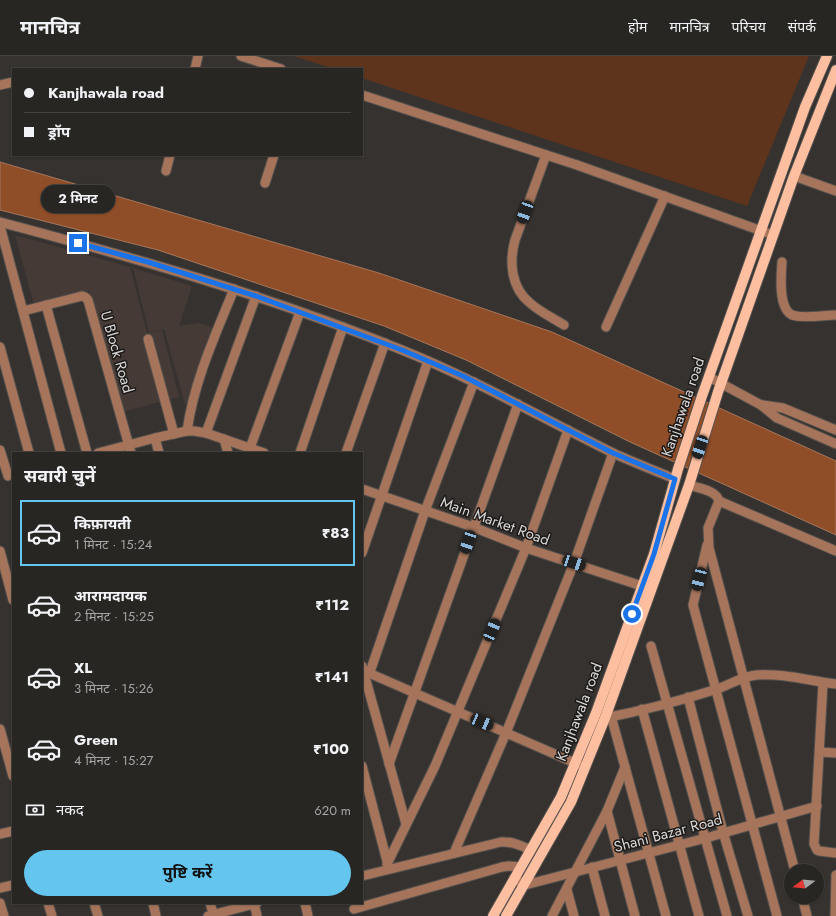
<!DOCTYPE html>
<html lang="hi">
<head>
<meta charset="utf-8">
<style>
	:root { --surface:#282623; --page:#302e2b; --text:#f1f3f6; --muted:#a5a5a6; --line:#444341; --accent:#64c5ee }
	body { margin:0; font-family:Jost,"Noto Sans Devanagari",sans-serif; background:var(--page); color:var(--text); height:100vh; display:flex; flex-direction:column; font-size:15px; white-space:nowrap }
	* { box-sizing:border-box; margin:0 }
	p { font-size:13px; color:var(--muted) }
	.icon { flex:none; width:22px; height:22px; fill:none; stroke:currentColor; stroke-width:2; stroke-linecap:round; stroke-linejoin:round }
	.map { position:relative; flex:1; overflow:hidden }
	.panel { position:absolute; left:12px; top:396px; width:351px; height:452px; display:flex; flex-direction:column; background:var(--surface); border-radius:0px; box-shadow:0 1px 3px #0004,0 0 0 1px var(--line) }
	.panel>* { flex:none }
	.top-card { position:absolute; left:12px; top:12px; width:351px; height:88px; border-radius:0px; box-shadow:0 1px 3px #0004,0 0 0 1px var(--line); display:grid; align-content:center; height:88px; padding:0 12px; background:var(--surface) }
	.needle { width:26px; rotate:254deg }
	.fabs { position:absolute; left:784px; top:808px; display:grid; gap:8px }
	.fabs a { display:grid; place-items:center; width:40px; height:40px; border-radius:50%; background:var(--surface); box-shadow:0 1px 3px #0004,0 0 0 1px var(--line); font-size:20px }
	.end { position:absolute; width:18px; height:18px; margin:-9px; border:5px solid #1a73e8; background:#fff; box-shadow:0 0 0 2px #fff }
	.from { border-radius:50% }
	.bubble { position:absolute; height:28px; border-radius:14px; background:var(--surface); box-shadow:0 1px 3px #0004,0 0 0 1px var(--line); font-size:13px; font-weight:700; line-height:28px; text-align:center }
	.car { position:absolute; width:12px; height:24px; margin:-12px -6px; border-radius:5px; box-shadow:0 0 3px 1px #0007; background:linear-gradient(#222 24%,#8ab4d8 0 40%,#222 0 76%,#8ab4d8 0 86%,#222 0) }
	.top-card b { display:flex; align-items:center; gap:14px; height:38px; font-size:15px }
	.top-card b+b { border-top:1px solid var(--line) }
	.top-card i { width:10px; height:10px; background:var(--text) }
	ul { padding:0; list-style:none }
	li { display:flex; align-items:center; gap:12px; height:66px; margin:0 8px 6px; padding:0 4px; border:2px solid transparent; border-radius:0px }
	li div { flex:1 }
	li b { display:block; font-size:15px }
	li em { font-style:normal; font-weight:700 }
	li.selected { border-color:var(--accent) }
	li>.icon { width:36px; height:36px; stroke-width:1.5 }
	h2 { padding:0 12px; font-size:18px; line-height:48px }
	.pay { display:flex; align-items:center; gap:10px; height:44px; padding:0 12px; font-size:15px }
	.pay p { margin-inline-start:auto }
	.primary-button { display:flex; gap:8px; margin-top:auto; padding:8px 12px }
	.primary-button a { flex:1; height:46px; border-radius:24px; background:var(--accent); color:#111; font-size:16px; font-weight:700; line-height:46px; text-align:center }
	header { display:flex; align-items:center; gap:24px; box-sizing:border-box; height:56px; padding:0 20px; background:var(--surface); border-bottom:1px solid var(--line) }
	header strong { font-size:19px }
	nav { display:flex; gap:22px; margin-inline-start:auto; font-size:14px }
	.map>svg:first-child { display:block }
	.built { fill:#453a35 }
	.green { fill:#5f341c }
	.water { fill:#8f4d28; stroke:#a6775c }
	.lines { fill:none; stroke-linecap:round; stroke-linejoin:round }
	.minor-casing { stroke:#54504d; stroke-width:11 }
	.major-casing { stroke:#54504d; stroke-width:12 }
	.minor { stroke:#a5745a; stroke-width:9 }
	.major { stroke:#fdbfa0; stroke-width:10 }
	.route { stroke:#1a73e8; stroke-width:5 }
	.labels { text-anchor:middle; dominant-baseline:central; stroke-width:3; stroke-linejoin:round; paint-order:stroke }
	.street-label { font-size:15px; fill:#dbd8d7; stroke:#1c1a19 }
</style>
</head>
<body>
<header>
<strong>मानचित्र</strong>
<nav><a>होम</a><a>मानचित्र</a><a>परिचय</a><a>संपर्क</a></nav>
</header>
<div class="map">
<svg width="836" height="860" viewBox="0 0 836 860">
	<rect width="100%" height="100%" fill="#36322f"/>
	<g class="built">
		<path d="M15,179L130,211L147,277L162,274L179,341L122,356L89,235L34,249Z"/>
		<path d="M133,212L192,230L179,270L199,267L217,273L192,347L185,348L164,273L149,276Z"/>
	</g>
	<path class="green" d="M294,0H809L747,150L362,22V13H334Z"/>
	<path class="water" d="M0,106L379,217L552,276L836,405V479L630,386L466,304L384,270L158,194L0,154Z"/>
	<g class="lines">
		<defs>
			<g id="minor">
				<path d="M241,0L281,13"/>
				<path d="M195,13L198,0"/>
				<path d="M0,29L13,26"/>
				<path d="M362,39L577,109L773,179"/>
				<path d="M546,99L515,184C509,206 511,232 530,247C540,256 553,262 564,269"/>
				<path d="M166,115L170,99"/>
				<path d="M794,120L836,135"/>
				<path d="M265,127L274,99"/>
				<path d="M0,166C136,202 272,241 402,294C474,323 542,362 611,396C632,406 654,414 675,423"/>
				<path d="M0,170L61,397"/>
				<path d="M782,206C781,219 778,252 792,259C802,263 825,259 836,259"/>
				<path d="M46,249L87,397"/>
				<path d="M23,255L82,240L85,241L88,244L131,397"/>
				<path d="M606,271L665,140"/>
				<path d="M148,283L174,378"/>
				<path d="M0,291L29,397"/>
				<path d="M709,321L761,349L777,362L836,388"/>
				<path d="M762,349L783,352L836,374"/>
				<path d="M187,375C194,325 215,280 234,233"/>
				<path d="M206,377L256,240"/>
				<path d="M155,382L159,397"/>
				<path d="M224,383L228,397"/>
				<path d="M250,392L300,256"/>
				<path d="M0,394L8,420"/>
				<path d="M98,397L155,382L187,375H194L206,377L264,397"/>
				<path d="M300,397L343,271"/>
				<path d="M346,397L385,287"/>
				<path d="M689,429C698,432 716,434 719,445L708,472L709,492L795,815"/>
				<path d="M362,433L473,471L526,492L648,532"/>
				<path d="M719,445L836,495"/>
				<path d="M707,489L693,549L777,860"/>
				<path d="M0,495L13,544"/>
				<path d="M362,497L428,305"/>
				<path d="M651,590L727,860"/>
				<path d="M362,610L406,768"/>
				<path d="M362,614L582,710"/>
				<path d="M370,616L425,455L474,326"/>
				<path d="M823,627L814,788L817,794L819,795L836,797"/>
				<path d="M688,641L723,776L748,860"/>
				<path d="M642,653L699,860"/>
				<path d="M611,660L666,860"/>
				<path d="M605,662C641,655 679,645 714,634C728,630 742,620 757,619C783,617 810,625 836,628"/>
				<path d="M0,673L13,720"/>
				<path d="M820,696L836,697"/>
				<path d="M389,708L518,348"/>
				<path d="M362,710L388,809"/>
				<path d="M607,755L635,860"/>
				<path d="M0,778L13,775"/>
				<path d="M454,797L506,677L574,507L613,397"/>
				<path d="M387,808L435,710L526,492L568,374"/>
				<path d="M592,811L605,860"/>
				<path d="M362,820L501,786C512,785 521,790 531,794"/>
				<path d="M514,822L525,829L706,782L817,750"/>
				<path d="M0,832L13,829"/>
				<path d="M567,834L574,860"/>
				<path d="M802,841L807,860"/>
				<path d="M0,847L4,860"/>
				<path d="M48,847L52,860"/>
				<path d="M94,847L98,860"/>
				<path d="M153,847L156,860"/>
				<path d="M210,847L214,860"/>
				<path d="M254,847L257,860"/>
				<path d="M305,847L308,860"/>
				<path d="M354,853L502,811L509,810L521,811"/>
				<path d="M208,860L257,847"/>
				<path d="M552,860L607,755L625,711"/>
				<path d="M835,860L836,819"/>
			</g>
			<g id="major">
				<path d="M493,860L561,741L596,657L654,498L678,413L702,340L805,51L827,0"/>
				<path d="M506,860L571,746L605,662L689,429L718,336L794,120L836,14"/>
			</g>
		</defs>
		<use href="#minor" class="minor-casing"/>
		<use href="#major" class="major-casing"/>
		<use href="#minor" class="minor"/>
		<use href="#major" class="major"/>
	</g>
	<g class="lines">
		<path class="route" d="M78,187L148,206L256,240L402,294L463,320L613,397L675,423L654,498L632,558"/>
	</g>
	<g class="labels">
		<g class="street-label">
			<text transform="translate(117 296) rotate(74)">U Block Road</text>
			<text transform="translate(683 351) rotate(-71)">Kanjhawala road</text>
			<text transform="translate(495 465) rotate(20)">Main Market Road</text>
			<text transform="translate(579 656) rotate(-69)">Kanjhawala road</text>
			<text transform="translate(668 777) rotate(-15)">Shani Bazar Road</text>
		</g>
	</g>
</svg>
<div class="fabs">
<a><svg class="needle" viewBox="-14 -14 28 28"><path d="M0-13l5 13h-10z" fill="#e53935"/><path d="M0 13l5-13h-10z" fill="#a5a5a6"/></svg></a>
</div>
<i class="end from" style="left:632px;top:558px"></i>
<i class="end" style="left:78px;top:187px"></i>
<div class="bubble" style="left:41px;top:129px;width:74px">2 मिनट</div>
<i class="car" style="left:525px;top:156px;rotate:200deg"></i>
<i class="car" style="left:700px;top:391px;rotate:198deg"></i>
<i class="car" style="left:468px;top:486px;rotate:199deg"></i>
<i class="car" style="left:574px;top:507px;rotate:108deg"></i>
<i class="car" style="left:699px;top:523px;rotate:194deg"></i>
<i class="car" style="left:492px;top:574px;rotate:23deg"></i>
<i class="car" style="left:482px;top:666px;rotate:113deg"></i>
<div class="top-card">
<b><i class="from"></i>Kanjhawala road</b>
<b><i></i>ड्रॉप</b>
</div>
<section class="panel">
<h2>सवारी चुनें</h2>
<ul>
<li class="selected"><svg class="icon" aria-label="car" viewBox="0 0 24 24"><path d="M5 17H2v-5l4-1 3-4h7l3 4 3 1v5h-3M9 17h6M6 11h13"/><circle cx="7" cy="17" r="2"/><circle cx="17" cy="17" r="2"/></svg><div><b>किफ़ायती</b><p>1 मिनट · 15:24</p></div><em>₹83</em></li>
<li><svg class="icon" aria-label="car" viewBox="0 0 24 24"><path d="M5 17H2v-5l4-1 3-4h7l3 4 3 1v5h-3M9 17h6M6 11h13"/><circle cx="7" cy="17" r="2"/><circle cx="17" cy="17" r="2"/></svg><div><b>आरामदायक</b><p>2 मिनट · 15:25</p></div><em>₹112</em></li>
<li><svg class="icon" aria-label="car" viewBox="0 0 24 24"><path d="M5 17H2v-5l4-1 3-4h7l3 4 3 1v5h-3M9 17h6M6 11h13"/><circle cx="7" cy="17" r="2"/><circle cx="17" cy="17" r="2"/></svg><div><b>XL</b><p>3 मिनट · 15:26</p></div><em>₹141</em></li>
<li><svg class="icon" aria-label="car" viewBox="0 0 24 24"><path d="M5 17H2v-5l4-1 3-4h7l3 4 3 1v5h-3M9 17h6M6 11h13"/><circle cx="7" cy="17" r="2"/><circle cx="17" cy="17" r="2"/></svg><div><b>Green</b><p>4 मिनट · 15:27</p></div><em>₹100</em></li>
</ul>
<div class="pay"><svg class="icon" aria-label="cash" viewBox="0 0 24 24"><path d="M3 7h18v10H3z"/><circle cx="12" cy="12" r="2"/></svg>नकद<p>620 m</p></div>
<div class="primary-button"><a>पुष्टि करें</a></div>
</section>
</div>
</body>
</html>
